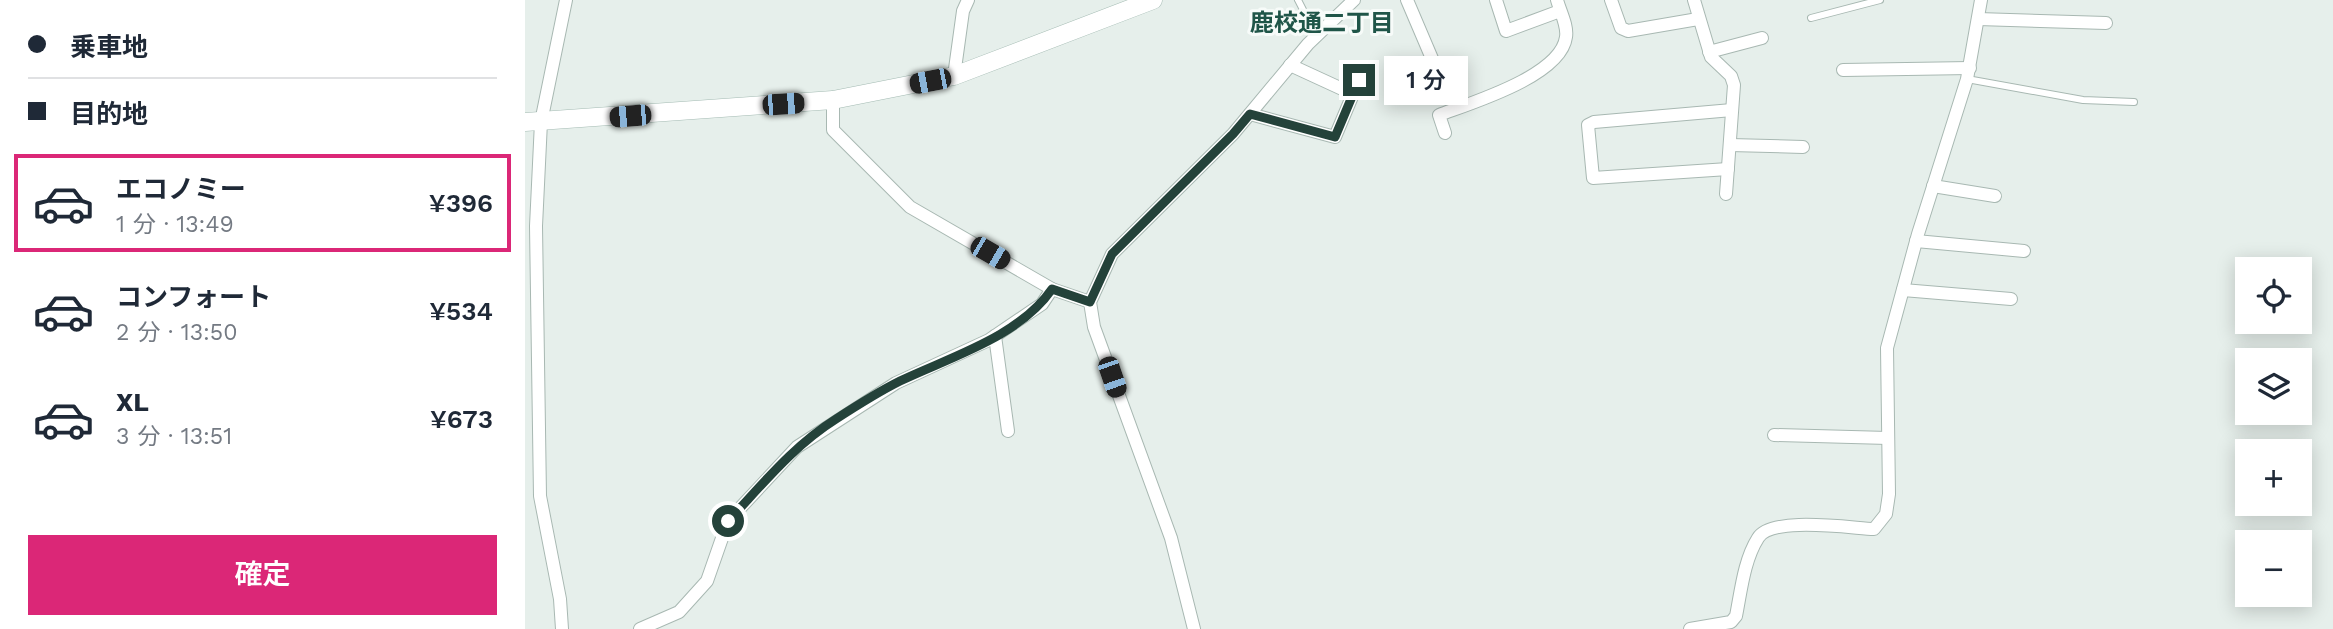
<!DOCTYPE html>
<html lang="ja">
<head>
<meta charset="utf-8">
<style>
	:root { --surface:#fff; --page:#f2f2f3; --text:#1f2937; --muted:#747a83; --line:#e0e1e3; --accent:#db2777 }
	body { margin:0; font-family:"Work Sans","Noto Sans JP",sans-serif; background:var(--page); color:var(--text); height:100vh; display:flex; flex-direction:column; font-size:26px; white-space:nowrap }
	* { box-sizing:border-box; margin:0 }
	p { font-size:23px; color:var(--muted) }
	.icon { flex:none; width:38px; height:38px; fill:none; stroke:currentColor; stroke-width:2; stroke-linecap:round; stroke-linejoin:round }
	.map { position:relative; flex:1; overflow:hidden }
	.sheet { display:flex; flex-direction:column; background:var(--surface); width:525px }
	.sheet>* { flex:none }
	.hud { display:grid; align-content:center; height:154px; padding:0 28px; background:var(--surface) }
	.fabs { position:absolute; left:1710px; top:257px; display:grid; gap:14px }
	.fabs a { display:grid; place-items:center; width:77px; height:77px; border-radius:0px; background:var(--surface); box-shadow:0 4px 18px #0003; font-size:35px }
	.end { position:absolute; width:32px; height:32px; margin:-16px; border:9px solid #24423a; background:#fff; box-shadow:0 0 0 4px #fff }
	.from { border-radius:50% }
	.bubble { position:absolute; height:49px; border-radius:0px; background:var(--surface); box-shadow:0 4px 18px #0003; font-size:23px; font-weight:600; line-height:49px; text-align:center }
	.car { position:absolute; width:21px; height:42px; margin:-21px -10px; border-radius:9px; box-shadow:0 0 5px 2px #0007; background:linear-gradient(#222 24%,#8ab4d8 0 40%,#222 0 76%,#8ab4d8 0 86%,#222 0) }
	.hud b { display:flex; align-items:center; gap:24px; height:66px; font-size:26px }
	.hud b+b { border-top:2px solid var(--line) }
	.hud i { width:18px; height:18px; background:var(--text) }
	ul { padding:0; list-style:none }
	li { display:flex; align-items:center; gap:21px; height:98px; margin:0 14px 10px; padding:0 14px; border:4px solid transparent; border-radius:0px }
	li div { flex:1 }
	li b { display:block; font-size:26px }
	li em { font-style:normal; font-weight:600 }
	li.active { border-color:var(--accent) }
	li>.icon { width:63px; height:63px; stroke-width:1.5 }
	.action { display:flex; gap:14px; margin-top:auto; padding:14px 28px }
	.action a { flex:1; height:80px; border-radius:0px; background:var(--accent); color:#fff; font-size:28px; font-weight:600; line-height:80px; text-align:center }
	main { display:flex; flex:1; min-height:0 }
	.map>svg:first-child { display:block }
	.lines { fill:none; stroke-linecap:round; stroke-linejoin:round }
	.lane-casing { stroke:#a8b8b2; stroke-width:8 }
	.street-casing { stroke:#a8b8b2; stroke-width:14 }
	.secondary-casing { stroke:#a4bbb3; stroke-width:19 }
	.lane { stroke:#fff; stroke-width:6 }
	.street { stroke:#fff; stroke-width:12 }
	.secondary { stroke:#fff; stroke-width:18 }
	.route { stroke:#24423a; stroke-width:9 }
	.labels { text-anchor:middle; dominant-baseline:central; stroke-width:6; stroke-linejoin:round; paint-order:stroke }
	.neighbourhood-label { font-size:24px; font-weight:bold; fill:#1f5548; stroke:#f7fbf9 }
</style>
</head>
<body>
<main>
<section class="sheet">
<div class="hud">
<b><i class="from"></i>乗車地</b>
<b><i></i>目的地</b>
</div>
<ul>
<li class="active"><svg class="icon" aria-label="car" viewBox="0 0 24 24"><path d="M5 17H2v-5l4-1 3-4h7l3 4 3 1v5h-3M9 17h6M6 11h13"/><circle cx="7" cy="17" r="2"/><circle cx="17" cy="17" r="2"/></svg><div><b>エコノミー</b><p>1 分 · 13:49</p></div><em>¥396</em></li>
<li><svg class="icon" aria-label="car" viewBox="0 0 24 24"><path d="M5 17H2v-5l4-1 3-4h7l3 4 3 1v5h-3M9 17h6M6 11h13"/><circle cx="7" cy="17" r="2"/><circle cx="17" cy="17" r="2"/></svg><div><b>コンフォート</b><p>2 分 · 13:50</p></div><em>¥534</em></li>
<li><svg class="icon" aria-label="car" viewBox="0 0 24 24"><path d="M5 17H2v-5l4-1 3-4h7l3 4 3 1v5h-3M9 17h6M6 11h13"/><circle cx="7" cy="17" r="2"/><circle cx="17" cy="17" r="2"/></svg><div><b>XL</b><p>3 分 · 13:51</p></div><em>¥673</em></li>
</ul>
<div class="action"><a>確定</a></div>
</section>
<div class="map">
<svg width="1808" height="629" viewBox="0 0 1808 629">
	<rect width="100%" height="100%" fill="#e6efeb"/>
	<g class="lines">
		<defs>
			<g id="lane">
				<path d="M773,0L791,35"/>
				<path d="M1286,18L1355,0"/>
				<path d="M1442,79L1558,100L1609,102"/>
			</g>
			<g id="street">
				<path d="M882,0L911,68"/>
				<path d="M971,0L981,31L1035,11"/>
				<path d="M1086,0L1096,28L1103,31L1173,19"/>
				<path d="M1169,0L1186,57L1206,76L1209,85L1201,194"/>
				<path d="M1453,19L1581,23"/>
				<path d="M1184,52L1237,38"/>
				<path d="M765,65L828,94"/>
				<path d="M1318,70L1445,68"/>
				<path d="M429,76L438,11L443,0"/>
				<path d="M308,100V130L385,207L527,289L565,302"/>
				<path d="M725,114L810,137L834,80"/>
				<path d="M920,133L914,115C946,103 1036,76 1041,37C1043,26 1035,11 1032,0"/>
				<path d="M1205,145L1278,147"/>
				<path d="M1203,169L1068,178L1063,125L1069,122L1207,110"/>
				<path d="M1408,186L1470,196"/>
				<path d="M1391,241L1499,251"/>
				<path d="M1378,290L1486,299"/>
				<path d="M470,336L483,431"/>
				<path d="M1249,435L1363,438"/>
				<path d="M37,629L35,599L15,496L11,226L16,122L41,0"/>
				<path d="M115,629L154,612L182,581L203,521L272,447L371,383L464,340L517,304L527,289"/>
				<path d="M669,629L646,538L569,327L565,302L587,254L708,134L783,44L829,0"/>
				<path d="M1165,629L1206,622L1211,616C1216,591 1219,560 1233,538C1246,516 1325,528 1349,529L1361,514L1364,494L1362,348L1393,234L1442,79L1456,0"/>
			</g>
			<path id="secondary" d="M0,122L308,100L429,76L628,0"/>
		</defs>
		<use href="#lane" class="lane-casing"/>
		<use href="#street" class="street-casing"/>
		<use href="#secondary" class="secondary-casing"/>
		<use href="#lane" class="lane"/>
		<use href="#street" class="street"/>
		<use href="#secondary" class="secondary"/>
	</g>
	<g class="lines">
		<path class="route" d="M203,521C237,485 268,446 311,419C331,406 353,392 375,381C425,357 494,337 527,289L565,302L587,254L708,134L725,114L810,137L834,80"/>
	</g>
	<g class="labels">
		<g class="neighbourhood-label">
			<text x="797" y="23">鹿校通二丁目</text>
		</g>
	</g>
</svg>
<div class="fabs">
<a><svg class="icon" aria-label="locate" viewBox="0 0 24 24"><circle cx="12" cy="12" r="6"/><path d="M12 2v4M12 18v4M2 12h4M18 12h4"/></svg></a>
<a><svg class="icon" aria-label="layers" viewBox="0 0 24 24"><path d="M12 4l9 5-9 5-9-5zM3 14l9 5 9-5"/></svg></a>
<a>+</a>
<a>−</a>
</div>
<i class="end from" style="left:203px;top:521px"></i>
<i class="end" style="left:834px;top:80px"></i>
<div class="bubble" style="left:859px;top:56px;width:84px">1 分</div>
<i class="car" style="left:405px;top:81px;rotate:259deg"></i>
<i class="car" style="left:258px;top:104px;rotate:86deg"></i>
<i class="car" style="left:105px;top:116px;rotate:265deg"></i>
<i class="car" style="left:465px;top:253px;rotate:120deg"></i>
<i class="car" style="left:587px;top:377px;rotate:161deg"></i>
</div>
</main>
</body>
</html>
